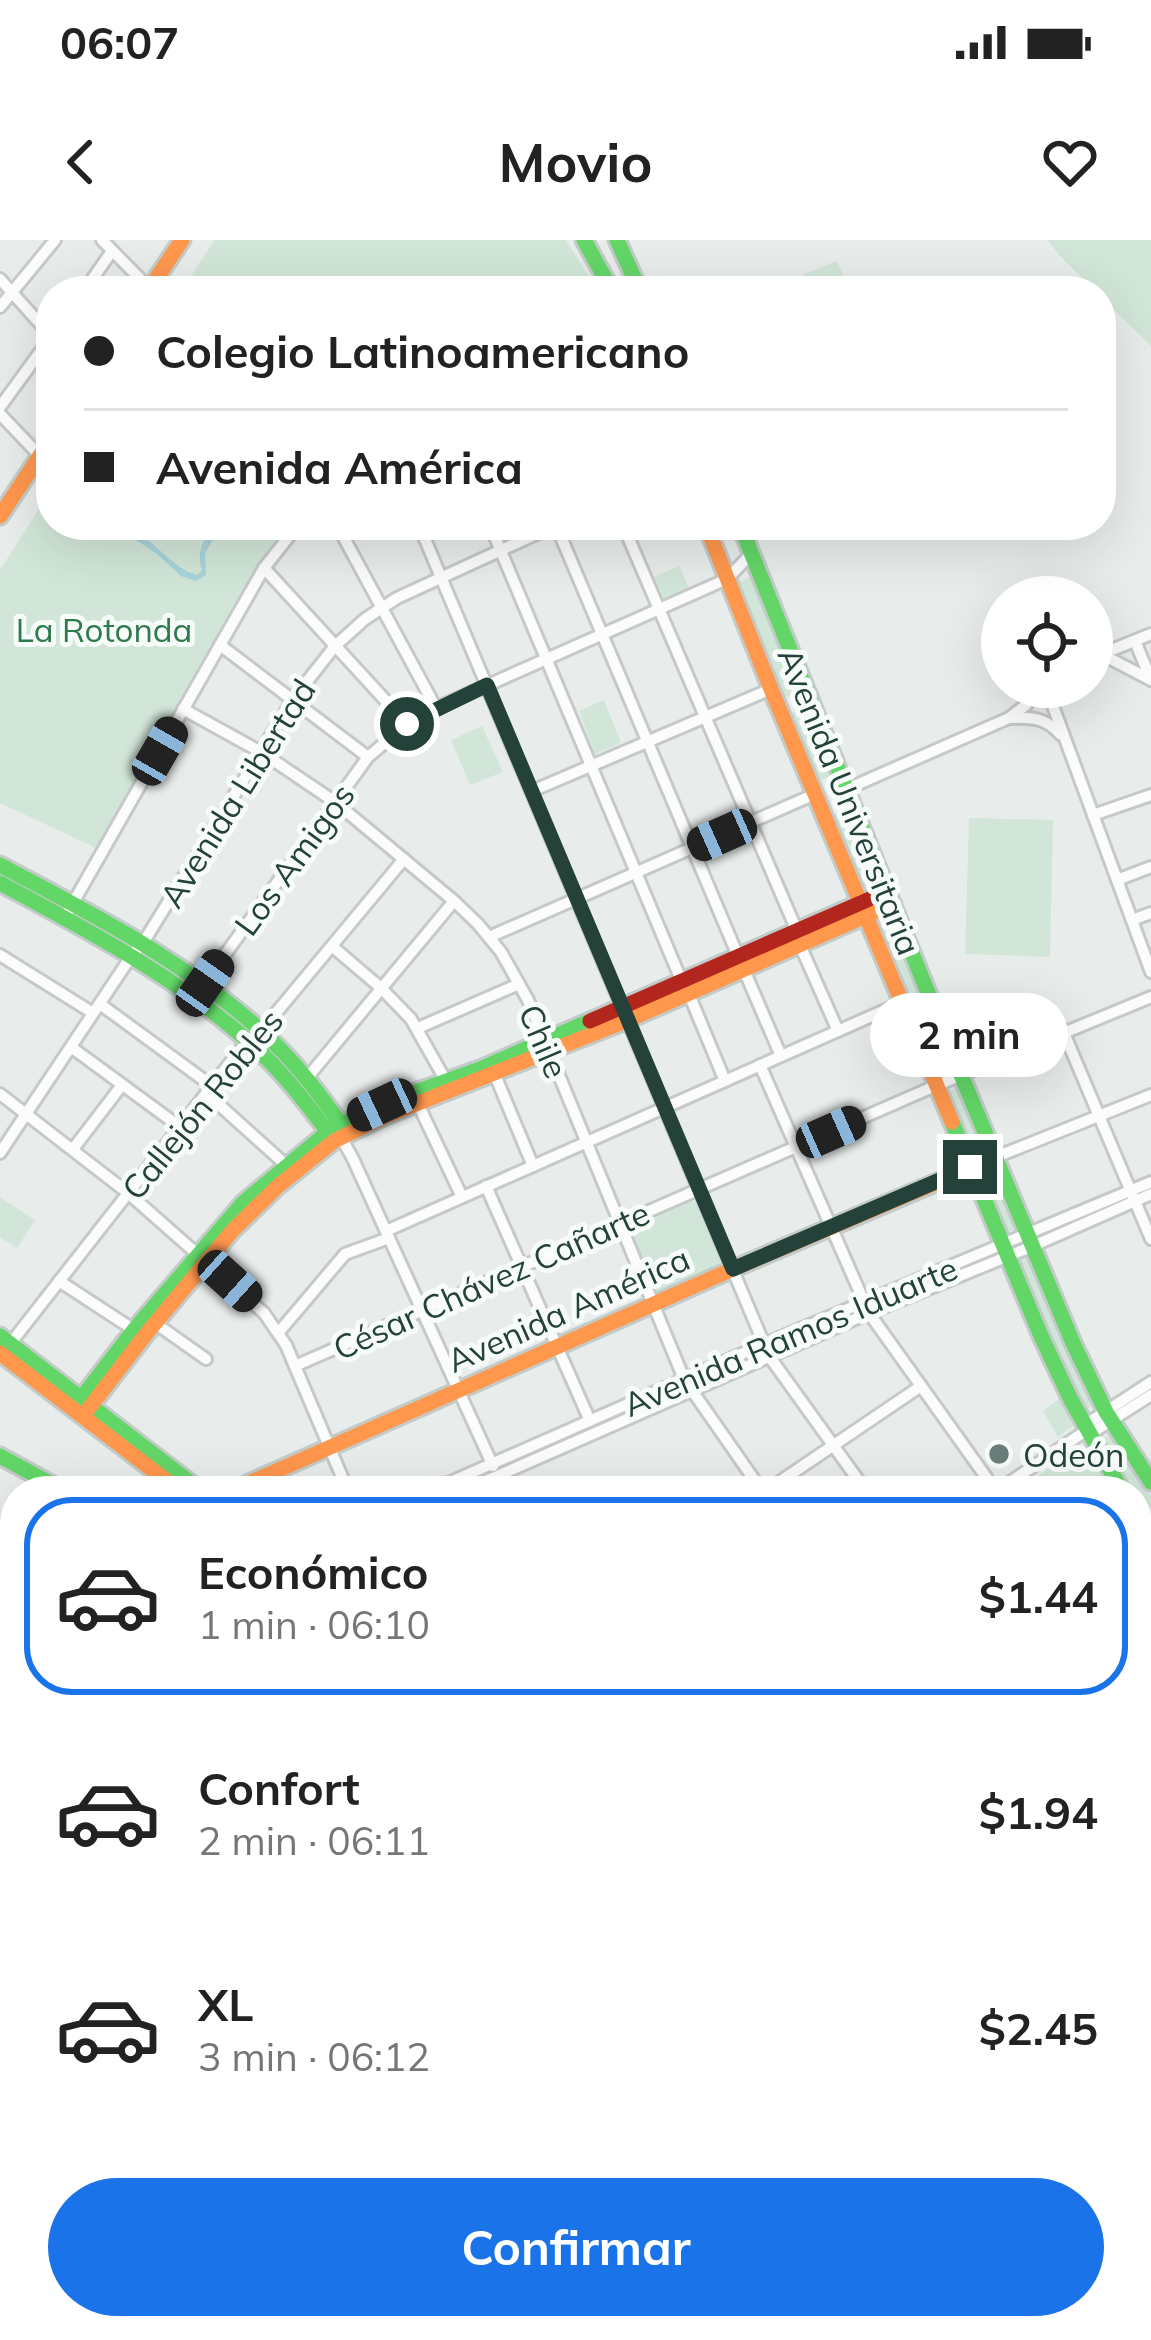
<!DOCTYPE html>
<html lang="es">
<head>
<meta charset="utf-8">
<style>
	:root { --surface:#fff; --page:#f2f2f2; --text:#222; --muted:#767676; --line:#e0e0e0; --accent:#1a73e8 }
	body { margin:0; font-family:Mulish,sans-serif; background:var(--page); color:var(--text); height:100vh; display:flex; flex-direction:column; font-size:45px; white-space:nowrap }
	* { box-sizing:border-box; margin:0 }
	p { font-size:39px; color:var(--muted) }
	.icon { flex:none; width:66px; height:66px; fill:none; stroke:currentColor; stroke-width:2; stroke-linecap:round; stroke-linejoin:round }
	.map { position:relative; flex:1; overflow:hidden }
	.details { position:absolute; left:0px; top:1236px; width:1152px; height:864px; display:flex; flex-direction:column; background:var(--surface); border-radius:48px 48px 0 0; box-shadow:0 12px 48px #0002 }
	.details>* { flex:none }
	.top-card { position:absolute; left:36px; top:36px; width:1080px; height:264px; border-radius:48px; box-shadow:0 12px 48px #0002; display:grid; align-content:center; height:264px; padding:0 48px; background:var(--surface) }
	.fabs { position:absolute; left:981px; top:336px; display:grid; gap:24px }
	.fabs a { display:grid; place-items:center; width:132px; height:132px; border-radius:50%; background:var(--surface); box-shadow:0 12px 48px #0002; font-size:60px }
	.end { position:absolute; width:54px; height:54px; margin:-27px; border:15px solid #24423a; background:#fff; box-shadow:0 0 0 6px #fff }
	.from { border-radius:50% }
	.bubble { position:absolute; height:84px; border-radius:42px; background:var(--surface); box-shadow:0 12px 48px #0002; font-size:39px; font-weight:700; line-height:84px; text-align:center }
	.car { position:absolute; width:36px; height:72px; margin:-36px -18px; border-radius:15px; box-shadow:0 0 9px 3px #0007; background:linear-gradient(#222 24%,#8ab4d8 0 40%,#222 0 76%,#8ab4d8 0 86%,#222 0) }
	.top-card b { display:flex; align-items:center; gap:42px; height:114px; font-size:45px }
	.top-card b+b { border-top:3px solid var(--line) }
	.top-card i { width:30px; height:30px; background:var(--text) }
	ul { padding:21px 0 0; list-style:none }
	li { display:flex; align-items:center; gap:36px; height:198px; margin:0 24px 18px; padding:0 24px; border:6px solid transparent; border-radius:48px }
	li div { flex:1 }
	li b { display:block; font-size:45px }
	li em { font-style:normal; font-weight:700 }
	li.on { border-color:var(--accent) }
	li>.icon { width:108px; height:108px; stroke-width:1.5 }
	.primary-button { display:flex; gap:24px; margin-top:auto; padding:24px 48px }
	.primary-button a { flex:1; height:138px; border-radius:72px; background:var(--accent); color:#fff; font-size:48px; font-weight:700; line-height:138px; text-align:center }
	.status { display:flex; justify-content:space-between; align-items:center; height:84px; padding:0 60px; background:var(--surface); direction:ltr }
	.status svg { height:33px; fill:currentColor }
	header { display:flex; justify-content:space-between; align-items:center; height:156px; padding:0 48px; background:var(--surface); font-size:54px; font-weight:700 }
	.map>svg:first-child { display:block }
	.green { fill:#d1e6d8 }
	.water { fill:#a9d4db }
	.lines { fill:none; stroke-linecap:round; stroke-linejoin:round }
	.street-casing { stroke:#c5cac8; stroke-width:16 }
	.fast-casing { stroke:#c3cbc8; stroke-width:21 }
	.slow-casing { stroke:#c3cbc8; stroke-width:21 }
	.jam-casing { stroke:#c3cbc8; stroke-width:21 }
	.street { stroke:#fcfcfc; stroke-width:10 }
	.fast { stroke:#63d668; stroke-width:15 }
	.slow { stroke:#ff974d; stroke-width:15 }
	.jam { stroke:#b3261e; stroke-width:15 }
	.route { stroke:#24423a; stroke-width:15 }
	.poi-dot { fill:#697e78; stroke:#f7fbf9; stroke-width:4.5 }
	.labels { text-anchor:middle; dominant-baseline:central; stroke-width:10; stroke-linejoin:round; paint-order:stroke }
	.park-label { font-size:33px; fill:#2d7a4b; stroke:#f7fbf9 }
	.street-label { font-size:33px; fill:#24423a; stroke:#f7fbf9 }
	.poi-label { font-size:33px; fill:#24423a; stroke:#f7fbf9; text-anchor:start }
</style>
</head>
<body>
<div class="status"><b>06:07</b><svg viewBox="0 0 49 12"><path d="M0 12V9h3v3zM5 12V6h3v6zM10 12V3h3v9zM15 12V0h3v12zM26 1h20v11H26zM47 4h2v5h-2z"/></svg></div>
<header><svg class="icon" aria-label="back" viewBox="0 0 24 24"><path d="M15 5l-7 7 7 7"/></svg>Movio<svg class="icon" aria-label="heart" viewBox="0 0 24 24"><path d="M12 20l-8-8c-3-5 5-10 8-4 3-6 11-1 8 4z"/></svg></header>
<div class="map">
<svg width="1151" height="2100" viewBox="0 0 1151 2100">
	<rect width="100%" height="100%" fill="#e8edeb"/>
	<g class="green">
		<path d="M214,0H566L598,51H182Z"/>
		<path d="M1048,0H1151V106L1101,57V51H1095L1058,14Z"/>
		<path d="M837,21L850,51H811L804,34Z"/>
		<path d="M51,250V285H290L255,328L96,608L0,563V330Z"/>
		<path d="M679,326L689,348L664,359L654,337Z"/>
		<path d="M751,337L756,339L800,451L791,458L779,453L737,350L738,343Z"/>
		<path d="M604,460L621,503L595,514L579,471Z"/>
		<path d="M800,467H806L832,535L822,540L817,539L791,481V474Z"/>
		<path d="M482,486L503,532L470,545L451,500Z"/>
		<path d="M842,570L848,571L878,644L870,652L862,650L833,580L835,574Z"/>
		<path d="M969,578L1053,580L1050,717L965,714Z"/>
		<path d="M883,674L888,675L949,825L945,828H937L876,680Z"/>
		<path d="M956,848L961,850L983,907L977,913L972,912L947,853Z"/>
		<path d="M992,932L996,934L1017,987L1014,991L1006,992L982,942L984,936Z"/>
		<path d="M0,957L35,980L17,1008L0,997Z"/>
		<path d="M689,960L698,964L722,1018L718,1027L657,1052L629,987Z"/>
		<path d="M1022,1017H1028L1092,1161L1089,1169L1081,1166L1017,1022Z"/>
		<path d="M1060,1158L1074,1185L1058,1197L1043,1171Z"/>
		<path d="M1108,1195L1151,1256V1267L1148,1269L1139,1267L1137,1251H1130L1102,1199Z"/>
		<path d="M1086,1205C1095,1221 1099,1235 1109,1251H1014Z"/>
	</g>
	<path class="water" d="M114,285C147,285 167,328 197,335L202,330C196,310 203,300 217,285H227L215,296L205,313L206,335L196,341L181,336L157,314Z"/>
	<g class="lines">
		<defs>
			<g id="street">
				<path d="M102,0L150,49"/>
				<path d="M0,39L51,96"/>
				<path d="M84,51L112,11"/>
				<path d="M0,67L55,0"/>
				<path d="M0,167L51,97"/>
				<path d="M0,174L40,216"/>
				<path d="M337,285L436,468"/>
				<path d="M419,285L764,1104L769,1116L866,1251"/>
				<path d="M490,285L682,742"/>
				<path d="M556,285L738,716"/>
				<path d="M623,285L797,691"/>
				<path d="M264,328L407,484"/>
				<path d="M1135,401L1151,440"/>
				<path d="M220,405L368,517"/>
				<path d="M1101,414L1151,440"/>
				<path d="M1092,418L1151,394"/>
				<path d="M1046,447L1151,732"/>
				<path d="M183,469L261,512L335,562L454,661L478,684L501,712L528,760L684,1139L762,1251"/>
				<path d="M1012,478C1032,477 1046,478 1060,494"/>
				<path d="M847,549L1009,478L1026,465L1040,447"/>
				<path d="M532,551L771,449"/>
				<path d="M1093,575L1151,555"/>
				<path d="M1117,640L1151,627"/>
				<path d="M69,670L264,328L298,285"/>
				<path d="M1132,680L1151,673"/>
				<path d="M489,697L815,554"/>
				<path d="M800,705L838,791"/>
				<path d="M333,707L381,748L411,779L446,841"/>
				<path d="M0,715L93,773"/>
				<path d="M744,730L781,816"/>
				<path d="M689,754L725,841"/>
				<path d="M195,756L368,517L407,484L436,468L727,339L752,313"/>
				<path d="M100,764L212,846"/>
				<path d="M418,788L519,744"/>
				<path d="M1064,793L1151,999"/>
				<path d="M71,807L180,887"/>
				<path d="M760,825L869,1073L996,1251"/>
				<path d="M495,835L533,926"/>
				<path d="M307,838L454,661"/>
				<path d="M206,853L286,925"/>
				<path d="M0,854L128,953L264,1073L286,1105L348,1251"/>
				<path d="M418,864L462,957"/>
				<path d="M341,897L353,919L493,1226"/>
				<path d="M73,909L122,845"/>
				<path d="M0,913L132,715L143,703L294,458L335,406L365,379L397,358L556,285"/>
				<path d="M996,917L1151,855"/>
				<path d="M486,946L590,1181"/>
				<path d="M386,991L901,763"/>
				<path d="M59,1041L134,1090"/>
				<path d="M155,1083L206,1119"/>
				<path d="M279,1092L345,1014L389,998"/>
				<path d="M3,1104H10L248,800L261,791L404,619"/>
				<path d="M295,1126L935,846L1151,757"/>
				<path d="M1085,1185L1151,1142"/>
				<path d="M1090,1194L1151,1155"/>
				<path d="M430,1251L764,1104L1151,942"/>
				<path d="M463,1251L869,1073L1033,1006L1151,954"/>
				<path d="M766,1251L921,1146"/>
				<path d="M997,1251L1087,1190"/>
				<path d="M0,1286L15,1309"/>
				<path d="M0,1395L15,1373"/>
				<path d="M0,1432L15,1442"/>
				<path d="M1137,1445L1151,1464"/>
				<path d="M0,1559L15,1568"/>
				<path d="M1137,1627L1151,1647"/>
				<path d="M1137,1790L1151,1811"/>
				<path d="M0,1905L15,1897"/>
				<path d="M0,1979L15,2022"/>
				<path d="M227,2085L228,2100"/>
				<path d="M887,2085L893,2100"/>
				<path d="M35,2100L82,2085"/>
				<path d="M165,2100V2085"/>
			</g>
			<g id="fast">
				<path d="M584,0L612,51"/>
				<path d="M617,0L640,51"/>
				<path d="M740,285L961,835L1073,1103L1106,1172L1151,1242"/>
				<path d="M0,625C96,676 195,726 274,803C301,829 323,859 345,890"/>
				<path d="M0,643C91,692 183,740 259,811C287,837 309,867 332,897"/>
				<path d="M952,882L1041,1096L1070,1158L1122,1251"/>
				<path d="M0,1096L201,1251"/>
				<path d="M73,1169L134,1090L243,963L328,892L382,864L480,829L590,781"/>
				<path d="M0,1216L64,1251"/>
				<path d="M0,1611L15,1591"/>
				<path d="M0,1777L15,1792"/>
				<path d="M1137,1824L1151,1814"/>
				<path d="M512,2085L536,2100"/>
				<path d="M1019,2085L1027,2100"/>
				<path d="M1128,2100L1151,2083"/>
			</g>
			<g id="slow">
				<path d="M148,51L182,0"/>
				<path d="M0,276L51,199"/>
				<path d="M706,285L771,449L952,882"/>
				<path d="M0,1113L180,1251"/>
				<path d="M83,1176L146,1094L233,990L278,946L334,901L383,877L628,780L893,664"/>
				<path d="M231,1251L733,1029L996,917"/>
				<path d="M1137,1277L1151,1300"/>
				<path d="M1137,1625L1151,1615"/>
				<path d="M1137,1994L1151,2014"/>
				<path d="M490,2100L512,2085"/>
				<path d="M758,2100L780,2085"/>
				<path d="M986,2100L1007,2085"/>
			</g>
			<path id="jam" d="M590,781L888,651"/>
		</defs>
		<use href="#street" class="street-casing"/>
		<use href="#fast" class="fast-casing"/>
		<use href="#slow" class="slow-casing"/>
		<use href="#jam" class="jam-casing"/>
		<use href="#street" class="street"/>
		<use href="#fast" class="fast"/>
		<use href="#slow" class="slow"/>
		<use href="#jam" class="jam"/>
	</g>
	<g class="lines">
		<path class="route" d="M407,484L487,445L733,1029L970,927"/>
	</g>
	<circle class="poi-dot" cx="999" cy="1214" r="12"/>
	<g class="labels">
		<g class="park-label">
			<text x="104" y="389">La Rotonda</text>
		</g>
		<g class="street-label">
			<text transform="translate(237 553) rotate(-58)">Avenida Libertad</text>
			<text transform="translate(850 561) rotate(68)">Avenida Universitaria</text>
			<text transform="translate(294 619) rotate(-54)">Los Amigos</text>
			<text transform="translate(544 801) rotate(67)">Chile</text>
			<text transform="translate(202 864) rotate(-51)">Callejón Robles</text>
			<text transform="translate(491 1040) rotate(-24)">César Chávez Cañarte</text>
			<text transform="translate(568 1069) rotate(-24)">Avenida América</text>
			<text transform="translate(790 1096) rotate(-23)">Avenida Ramos Iduarte</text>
		</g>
		<g class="poi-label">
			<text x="1023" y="1214">Odeón</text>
		</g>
	</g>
</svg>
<div class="fabs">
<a><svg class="icon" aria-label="locate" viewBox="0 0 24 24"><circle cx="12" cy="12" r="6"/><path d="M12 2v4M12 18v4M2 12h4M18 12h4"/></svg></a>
</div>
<i class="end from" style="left:407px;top:484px"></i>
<i class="end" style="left:970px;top:927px"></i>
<div class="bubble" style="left:870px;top:753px;width:198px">2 min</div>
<i class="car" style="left:160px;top:511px;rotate:30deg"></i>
<i class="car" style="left:722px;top:595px;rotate:246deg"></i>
<i class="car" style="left:205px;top:743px;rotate:35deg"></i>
<i class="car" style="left:382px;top:865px;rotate:245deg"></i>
<i class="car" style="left:831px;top:892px;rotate:66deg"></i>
<i class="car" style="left:230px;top:1041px;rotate:132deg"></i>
<div class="top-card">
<b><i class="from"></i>Colegio Latinoamericano</b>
<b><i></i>Avenida América</b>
</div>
<section class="details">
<ul>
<li class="on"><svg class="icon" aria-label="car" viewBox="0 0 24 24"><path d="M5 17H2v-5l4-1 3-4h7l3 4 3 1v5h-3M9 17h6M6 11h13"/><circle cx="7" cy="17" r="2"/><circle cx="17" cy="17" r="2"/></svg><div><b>Económico</b><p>1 min · 06:10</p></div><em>$1.44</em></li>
<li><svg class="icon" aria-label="car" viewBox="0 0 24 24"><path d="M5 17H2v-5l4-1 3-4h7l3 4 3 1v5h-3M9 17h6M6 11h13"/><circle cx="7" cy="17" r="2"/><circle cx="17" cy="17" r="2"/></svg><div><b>Confort</b><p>2 min · 06:11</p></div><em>$1.94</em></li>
<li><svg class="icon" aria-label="car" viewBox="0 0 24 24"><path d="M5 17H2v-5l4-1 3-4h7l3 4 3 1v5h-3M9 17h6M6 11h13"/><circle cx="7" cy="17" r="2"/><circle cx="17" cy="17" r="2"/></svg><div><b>XL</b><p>3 min · 06:12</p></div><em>$2.45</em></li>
</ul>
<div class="primary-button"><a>Confirmar</a></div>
</section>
</div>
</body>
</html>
